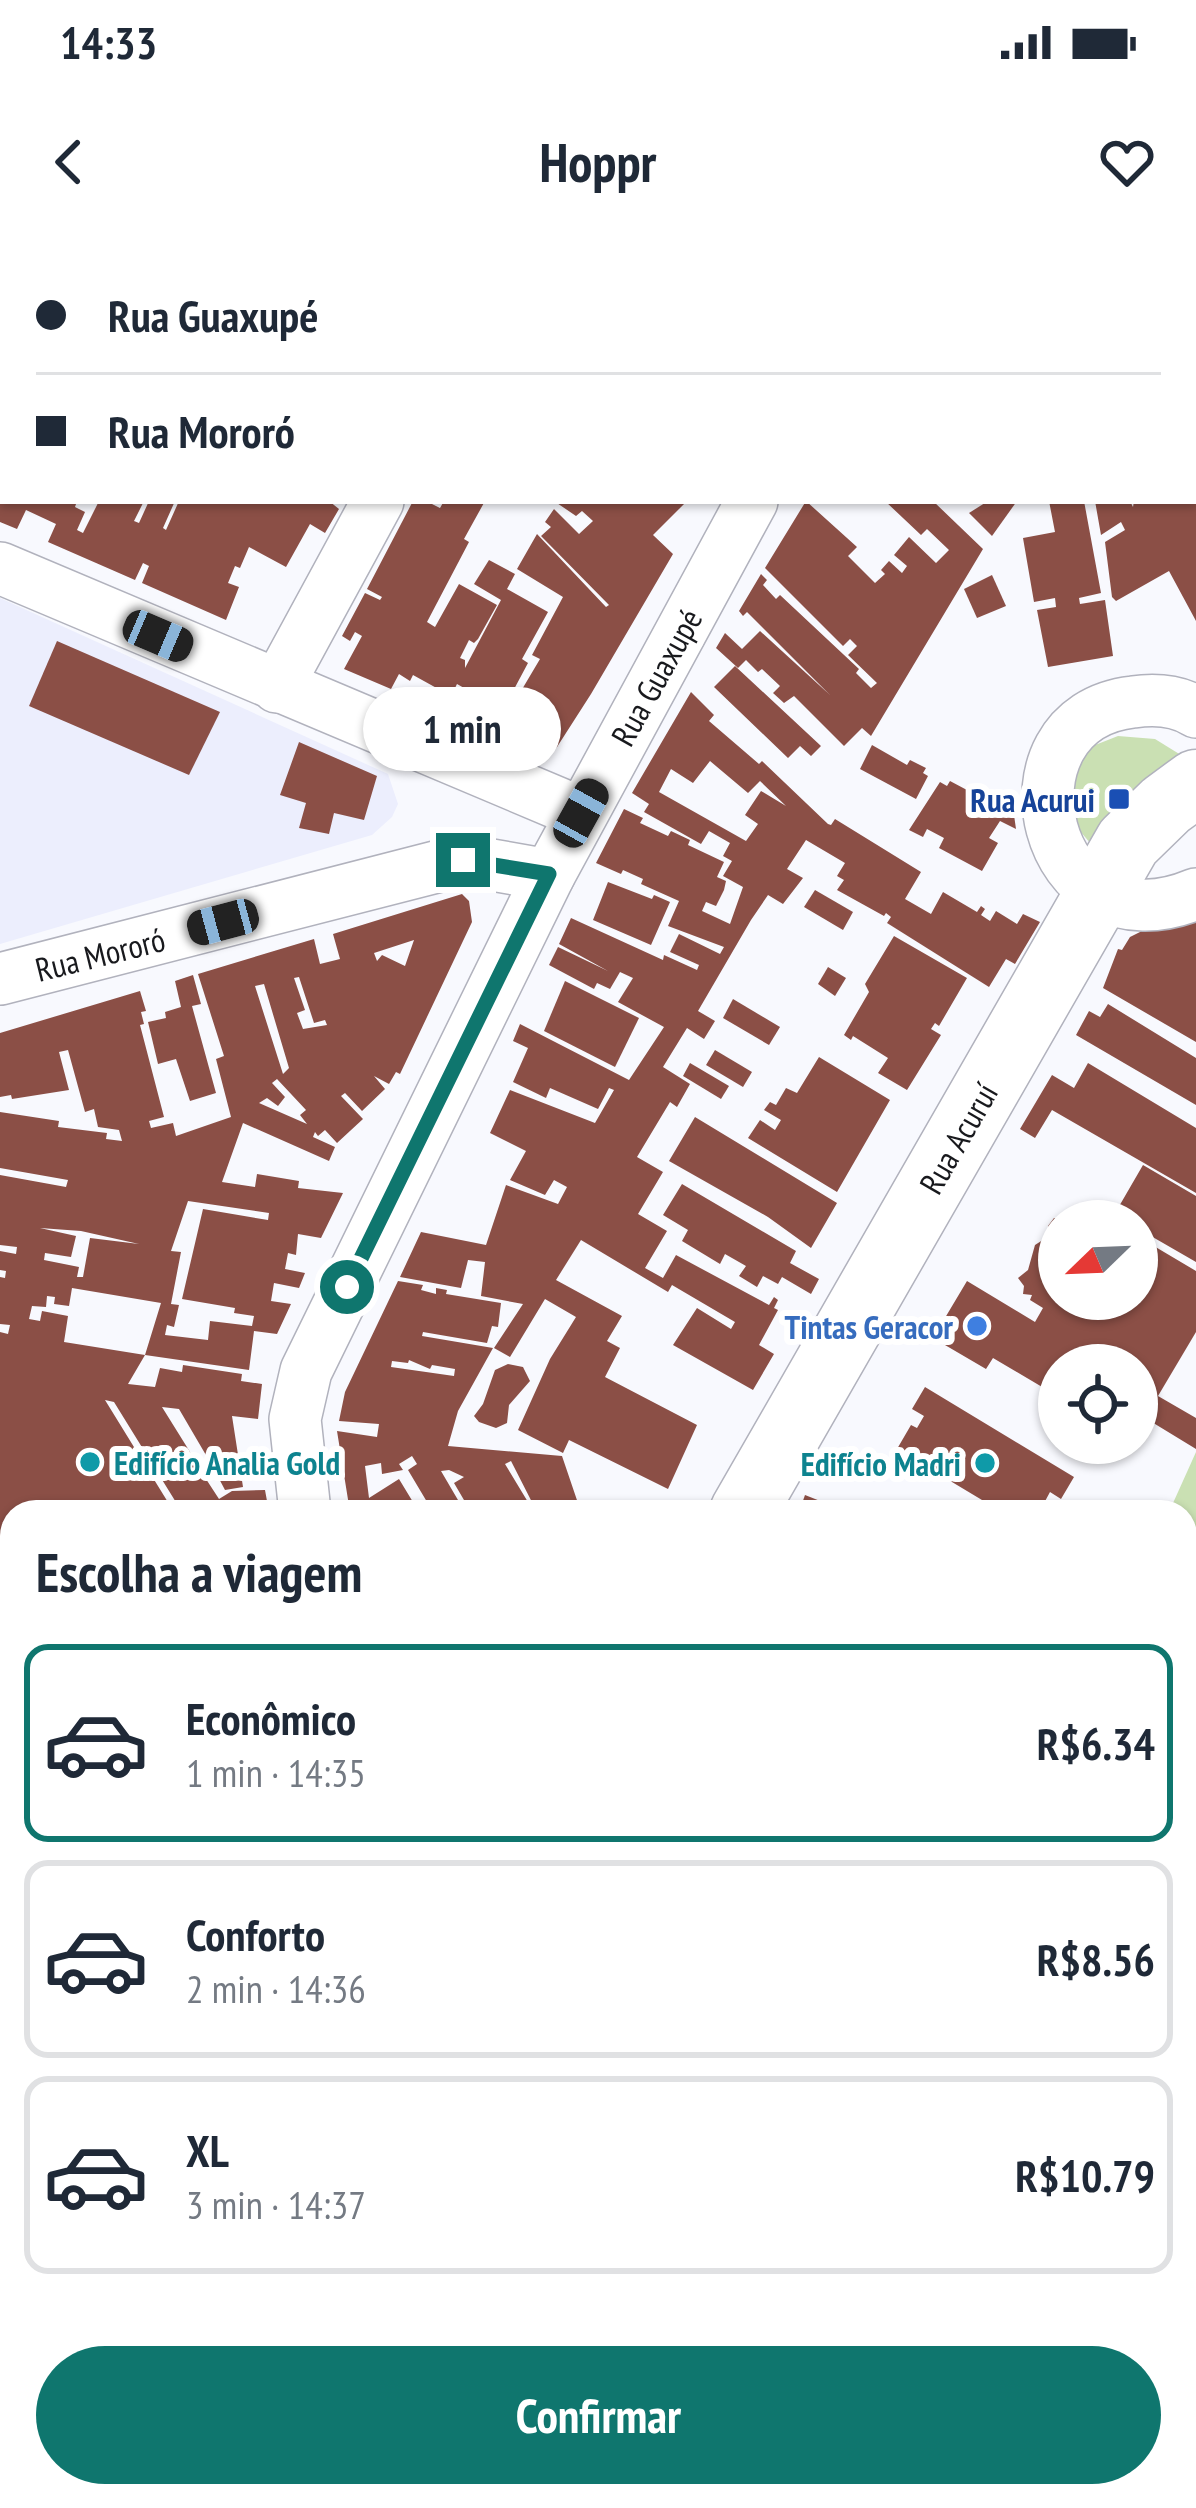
<!DOCTYPE html>
<html lang="pt">
<head>
<meta charset="utf-8">
<style>
	:root { --surface:#fff; --page:#f6f6f7; --text:#1f2937; --muted:#747a83; --line:#e0e1e3; --accent:#0f766e }
	body { margin:0; font-family:"PT Sans Narrow",sans-serif; background:var(--page); color:var(--text); height:100vh; display:flex; flex-direction:column; font-size:45px; white-space:nowrap }
	* { box-sizing:border-box; margin:0 }
	p { font-size:39px; color:var(--muted) }
	.icon { flex:none; width:66px; height:66px; fill:none; stroke:currentColor; stroke-width:2; stroke-linecap:round; stroke-linejoin:round }
	.map { position:relative; flex:1; overflow:hidden }
	.details { position:absolute; left:0px; top:1260px; width:1197px; height:1008px; display:flex; flex-direction:column; background:var(--surface); border-radius:36px 36px 0 0; box-shadow:0 3px 9px #0004 }
	.details>* { flex:none }
	.banner { position:absolute; left:0px; top:0px; width:1197px; height:264px; box-shadow:0 3px 9px #0004; display:grid; align-content:center; height:264px; padding:0 36px; background:var(--surface) }
	.needle { width:78px; rotate:247deg }
	.fabs { position:absolute; left:1038px; top:960px; display:grid; gap:24px }
	.fabs a { display:grid; place-items:center; width:120px; height:120px; border-radius:50%; background:var(--surface); box-shadow:0 3px 9px #0004; font-size:60px }
	.end { position:absolute; width:54px; height:54px; margin:-27px; border:15px solid #0f766e; background:#fff; box-shadow:0 0 0 6px #fff }
	.from { border-radius:50% }
	.bubble { position:absolute; height:84px; border-radius:42px; background:var(--surface); box-shadow:0 3px 9px #0004; font-size:39px; font-weight:600; line-height:84px; text-align:center }
	.car { position:absolute; width:36px; height:72px; margin:-36px -18px; border-radius:15px; box-shadow:0 0 9px 3px #0007; background:linear-gradient(#222 24%,#8ab4d8 0 40%,#222 0 76%,#8ab4d8 0 86%,#222 0) }
	.banner b { display:flex; align-items:center; gap:42px; height:114px; font-size:45px }
	.banner b+b { border-top:3px solid var(--line) }
	.banner i { width:30px; height:30px; background:var(--text) }
	ul { padding:0; list-style:none }
	li { display:flex; align-items:center; gap:36px; height:198px; margin:0 24px 18px; padding:0 12px; border:6px solid var(--line); border-radius:24px }
	li div { flex:1 }
	li b { display:block; font-size:45px }
	li em { font-style:normal; font-weight:600 }
	li.selected { border-color:var(--accent) }
	li>.icon { width:108px; height:108px; stroke-width:1.5 }
	h2 { padding:0 36px; font-size:54px; line-height:144px }
	.button { display:flex; gap:24px; margin-top:auto; padding:24px 36px }
	.button a { flex:1; height:138px; border-radius:72px; background:var(--accent); color:#fff; font-size:48px; font-weight:600; line-height:138px; text-align:center }
	.status { display:flex; justify-content:space-between; align-items:center; height:84px; padding:0 60px; background:var(--surface); direction:ltr }
	.status svg { height:33px; fill:currentColor }
	header { display:flex; justify-content:space-between; align-items:center; height:156px; padding:0 36px; background:var(--surface); font-size:54px; font-weight:600 }
	.map>svg:first-child { display:block }
	.built { fill:#eceefd }
	.green { fill:#cae0b3 }
	.building { fill:#8b4f46; fill-rule:evenodd }
	.lines { fill:none; stroke-linecap:round; stroke-linejoin:round }
	.minor-casing { stroke:#b1b2bd; stroke-width:54 }
	.major-casing { stroke:#b1b2bd; stroke-width:69 }
	.minor { stroke:#fff; stroke-width:51 }
	.major { stroke:#fff; stroke-width:66 }
	.route { stroke:#0f766e; stroke-width:15 }
	.transit-dot { fill:#1a4fb4; stroke:#fff; stroke-width:4.5 }
	.shop-dot { fill:#3f7fe0; stroke:#fff; stroke-width:4.5 }
	.culture-dot { fill:#0f9aa8; stroke:#fff; stroke-width:4.5 }
	.labels { text-anchor:middle; dominant-baseline:central; stroke-width:12; stroke-linejoin:round; paint-order:stroke }
	.street-label { font-size:33px; fill:#18191d; stroke:#fff }
	.transit-label { font-size:33px; font-weight:bold; fill:#164399; stroke:#fff; text-anchor:end }
	.shop-label { font-size:33px; font-weight:bold; fill:#366cbe; stroke:#fff; text-anchor:end }
	.culture-label { font-size:33px; font-weight:bold; fill:#0d838f; stroke:#fff; text-anchor:start }
</style>
</head>
<body>
<div class="status"><b>14:33</b><svg viewBox="0 0 49 12"><path d="M0 12V9h3v3zM5 12V6h3v6zM10 12V3h3v9zM15 12V0h3v12zM26 1h20v11H26zM47 4h2v5h-2z"/></svg></div>
<header><svg class="icon" aria-label="back" viewBox="0 0 24 24"><path d="M15 5l-7 7 7 7"/></svg>Hoppr<svg class="icon" aria-label="heart" viewBox="0 0 24 24"><path d="M12 20l-8-8c-3-5 5-10 8-4 3-6 11-1 8 4z"/></svg></header>
<div class="map">
<svg width="1196" height="2268" viewBox="0 0 1196 2268">
	<rect width="100%" height="100%" fill="#f8f9fe"/>
	<path class="built" d="M0,358L388,534L398,564L392,577L372,595L0,704Z"/>
	<g class="green">
		<path d="M1118,496L1155,499L1189,520L1096,610L1069,578L1065,537L1085,509Z"/>
		<path d="M1196,1212V2268H1080L1079,2256H1185V1272H1169Z"/>
	</g>
	<g class="building">
		<path d="M0,261H77L75,267L85,272L77,290L83,293L99,261H144L134,281L139,283L149,261H175L163,288L166,290L179,261H329L339,269L325,293L310,284L286,327L249,307L240,328L235,326L228,343L239,347L226,380L142,343L149,326L143,323L135,340L48,302L56,284L26,270L17,289L0,282Z"/>
		<path d="M413,261H426L440,268L444,261H485L464,299L469,302L427,382L435,387L459,344L497,365L478,399L474,403L469,400L460,418L465,420V428L501,360L474,344L489,320L515,334L507,349L548,372L522,419L528,423L503,470L457,444L451,456L413,435L410,441L399,434L391,449L344,429L362,396L355,392L350,401L342,396L365,353L380,360L382,357L367,349Z"/>
		<path d="M554,261H687L653,295L673,314L591,454L557,507L536,515L495,495L540,419L532,415L563,357L517,329L537,294L606,367L609,365L541,296L551,287L545,282L554,269L579,294L593,281L582,271L576,276Z"/>
		<path d="M806,261L857,307L848,316L875,343L885,334L881,330L889,321L902,333L907,326L894,315L909,297L936,323L949,310L927,289L921,295L885,261H933L983,309L871,496L862,488L844,506L794,456L784,463L773,453L780,446L762,429L758,432L746,420L738,428L716,408L725,393L742,409L760,391L830,455L747,372L743,376L739,371L761,334L767,340L763,345L776,359L780,355L859,429L856,433L871,448L877,443L848,415L857,406L850,399L843,406L765,328Z"/>
		<path d="M988,261H1017L992,296L969,273Z"/>
		<path d="M1049,261H1084L1101,353L1079,358L1080,364L1105,360L1113,416L1048,427L1037,370L1056,367L1055,358L1034,362L1023,298L1055,292Z"/>
		<path d="M1095,261H1130L1133,267L1134,261H1196V381L1169,331L1116,361L1112,357L1105,302L1125,290L1121,282L1101,295Z"/>
		<path d="M992,335L1006,366L977,378L964,349Z"/>
		<path d="M57,401L220,472L189,535L29,466Z"/>
		<path d="M735,426L821,506L811,516L800,506L788,518L714,447Z"/>
		<path d="M691,452L714,475L709,481L759,524L762,521L828,584L831,585L835,579L921,632L905,659L931,674L943,652L977,672L981,666L985,669L981,675L990,681L996,671L1017,684L1023,674L1040,682L1015,724L1006,719L989,747L887,683L891,677L886,673L884,676L837,650L844,640L837,636L845,623L806,600L787,629L803,638L783,664L768,655L751,680L698,771L715,781L704,799L687,788L663,827L690,844L677,867L670,862L637,917L663,932L638,974L667,991L645,1028L663,1038L676,1015L769,1065L774,1057L778,1060L774,1068L778,1070L759,1105L774,1114L753,1150L673,1105L697,1068L731,1089L735,1082L672,1045L668,1052L581,1000L556,1040L622,1076L607,1101L620,1108L605,1137L697,1185L668,1249L569,1200L563,1213L518,1190L550,1119L576,1077L545,1059L510,1117L494,1108L523,1064L481,1056L485,1022L468,1020L461,1048L400,1037L421,992L486,1005L506,945L558,964L567,947L554,940L545,955L510,940L526,911L490,893L510,850L595,883L614,850L609,848L598,869L550,848L546,858L513,842L528,808L513,801L520,784L629,840L664,787L618,762L633,738L620,732L610,749L597,743L594,749L549,725L558,707L608,731L559,704L571,678L663,720L664,715L697,730L699,725L670,712L679,694L720,714L724,707L668,686L679,661L641,644L643,639L623,630L621,634L596,623L624,569L643,578L640,583L668,596L671,591L690,600L688,605L724,622L717,637L726,641L724,650L716,666L706,662L702,671L730,684L743,647L723,636L732,621L723,616L730,603L709,591L701,604L644,572L649,564L632,553ZM710,521L748,553L760,541L786,566L761,551L745,575L758,584L746,601L659,552L671,529L693,543Z"/>
		<path d="M299,502L377,536L364,580L334,573L329,594L299,588L306,563L280,555Z"/>
		<path d="M872,505L907,525L910,520L926,528L923,533L928,536L916,559L860,529Z"/>
		<path d="M950,541L1014,575L1016,589L1000,581L989,598L998,603L982,631L939,608L944,598L927,589L923,597L909,590L940,542L947,546Z"/>
		<path d="M608,642L652,659L654,655L670,662L651,705L593,680Z"/>
		<path d="M815,650L853,672L843,690L804,667Z"/>
		<path d="M462,654L469,661L472,682L400,834L396,832L389,844L374,836L385,849L362,871L345,853L341,856L363,879L337,903L325,890L318,896L315,892L313,897L335,907L329,921L243,883L222,942L255,947L257,934L299,941L298,948L343,953L321,998L298,994L296,1015L288,1013L285,1029L305,1033L299,1048L274,1043L271,1061L291,1064L277,1094L254,1091L249,1130L145,1115L161,1063L72,1048L69,1066L54,1064L55,1057L47,1056L46,1067L32,1066L29,1079L40,1081L42,1071L68,1076L64,1102L145,1115L128,1144L155,1147L160,1128L182,1132L183,1125L242,1134L241,1141L262,1144L258,1179L232,1176L243,1247L225,1250L216,1233L206,1239L219,1259L232,1251L265,1250L269,1272H182L114,1162L105,1160L174,1272H12V1349L0,1357V1092L8,1094L10,1085L0,1084V1037L5,1038L6,1031L0,1030V1011L16,1014L17,1007L0,1005V935L66,947L68,940L0,928V872L59,881L58,887L107,893L106,899L122,901L119,890L98,887L94,869L85,872L68,810L59,812L69,850L12,859L11,855L0,857V793L140,751L146,771L141,772L144,784L140,785L164,877L149,881L151,888L173,883L176,896L231,877L216,819L224,816L198,734L314,699L320,724L340,719L333,694ZM414,700L405,726L382,715L377,721L374,713ZM299,737L314,783L325,780L327,785L303,789L297,773L305,770L294,738ZM264,744L289,828L283,834L255,746ZM277,839L306,870L300,875L307,884L259,863L267,858L278,866L285,857L272,843ZM188,961L269,973L268,980L203,969L182,1059L235,1068L234,1073L254,1076L252,1086L210,1081L208,1100L165,1095L167,1085L174,1087L179,1065L171,1064L181,1012L171,1011ZM40,988L81,991L139,1004L90,998L83,1037H77L79,1027L44,1020L45,1013L71,1017L76,996ZM162,1167L179,1169L210,1222L200,1228Z"/>
		<path d="M1196,674V802L1103,748L1118,709L1122,710L1130,697L1154,685Z"/>
		<path d="M894,696L967,738L939,786L935,783L931,789L941,795L907,850L878,833L888,818L853,796L851,800L844,795L869,752L865,744Z"/>
		<path d="M828,727L846,738L835,756L818,744Z"/>
		<path d="M193,735L201,764L192,766L216,853L190,861L176,819L158,824L148,782L166,778L165,772L181,767L175,741Z"/>
		<path d="M565,741L639,778L615,827L544,791Z"/>
		<path d="M733,759L780,787L769,805L723,778Z"/>
		<path d="M1108,764L1196,818V865L1076,795L1089,771L1100,777Z"/>
		<path d="M715,810L752,832L743,847L706,825Z"/>
		<path d="M819,817L890,860L837,952L748,898L760,880L775,890L781,880L764,870L770,862L776,865L786,848L797,853Z"/>
		<path d="M690,823L729,846L721,859L683,836Z"/>
		<path d="M1088,823L1196,888V953L1052,870L1035,898L1020,889L1052,835L1074,848Z"/>
		<path d="M695,877L837,963L811,1008L768,977L669,921Z"/>
		<path d="M1143,925L1196,956V1022L1137,988V981H1125L1114,975Z"/>
		<path d="M682,944L796,1011L790,1023L819,1039L811,1054L782,1037L778,1044L763,1036L757,1047L739,1036L746,1026L725,1014L720,1024L682,1001L688,990L663,975Z"/>
		<path d="M1054,978L1059,979V1059H1137V996L1196,1031V1092L1158,1156L1196,1178V1209L1137,1173V1125H1059V1157L993,1118L986,1129L933,1098L967,1041L1035,1082L1043,1068L1030,1060L1032,1055L1023,1054L1024,1046L1018,1038L1028,1030L1035,1005L1049,996L1048,986Z"/>
		<path d="M398,1041L423,1045L421,1050L436,1054V1048L447,1050L446,1054L501,1063L498,1087L492,1086L487,1103L423,1092L422,1096L493,1108L458,1171L448,1206L562,1216L581,1272H537L511,1221L505,1224L534,1272H471L454,1243L464,1237L449,1230L441,1231L465,1272H433L408,1230L417,1224L412,1216L399,1224L403,1230L382,1234L381,1223L365,1226L369,1258L399,1239L419,1272H350L337,1191L377,1197L379,1184L339,1181L345,1152ZM409,1120L430,1129L432,1125L455,1129L454,1136L391,1127L392,1121L408,1123Z"/>
		<path d="M508,1124L523,1127L530,1141L509,1165L507,1183L496,1188L479,1182L474,1176L483,1164L495,1130Z"/>
		<path d="M925,1147L1074,1237L1061,1259L1050,1252L1043,1265L1047,1268L1045,1272H1002L897,1209L911,1185L917,1188L924,1176L912,1169Z"/>
		<path d="M805,1255L848,1272H799Z"/>
		<path d="M12,1393V1483L0,1488V1401Z"/>
		<path d="M12,1575V1772L0,1776V1672L5,1670L0,1653V1579Z"/>
		<path d="M1185,1576L1196,1578V1665L1185,1668Z"/>
		<path d="M12,1818V1880H11L0,1847V1822Z"/>
		<path d="M1,1859L12,1893V1942L8,1944L12,1945V2003L0,2011V1980L11,1972L0,1957Z"/>
		<path d="M12,2020V2094L0,2102V2028Z"/>
		<path d="M201,2256H222L231,2268H185Z"/>
		<path d="M231,2256H332L341,2268H312L307,2262L299,2268H240Z"/>
		<path d="M469,2256H534L543,2268H452Z"/>
		<path d="M539,2256H723L726,2260L714,2268H699L696,2264L690,2268H547Z"/>
		<path d="M734,2256H798L807,2268L815,2262L810,2256H910L894,2268H723L736,2259Z"/>
		<path d="M993,2256H1083L1084,2262L1055,2268H996Z"/>
	</g>
	<g class="lines">
		<defs>
			<g id="minor">
				<path d="M454,0L457,3"/>
				<path d="M517,3L519,0"/>
				<path d="M900,3L902,0"/>
				<path d="M1124,3L1130,0"/>
				<path d="M0,328L581,573"/>
				<path d="M277,447L378,261"/>
				<path d="M1196,472C1177,460 1154,459 1133,462C988,478 1041,719 1196,654"/>
				<path d="M0,739L463,620L549,635"/>
				<path d="M305,1272L295,1179L306,1131L549,635L752,261"/>
				<path d="M0,1794L12,1790"/>
				<path d="M0,2210L12,2227"/>
				<path d="M33,2256L41,2268"/>
				<path d="M81,2268L98,2256"/>
				<path d="M416,2268L433,2256"/>
			</g>
			<g id="major">
				<path d="M743,1272L1128,602L1166,565L1196,543"/>
				<path d="M0,1530L12,1526"/>
				<path d="M954,2256L955,2268"/>
			</g>
		</defs>
		<use href="#minor" class="minor-casing"/>
		<use href="#major" class="major-casing"/>
		<use href="#minor" class="minor"/>
		<use href="#major" class="major"/>
	</g>
	<g class="lines">
		<path class="route" d="M347,1047L549,634L463,620"/>
	</g>
	<rect class="transit-dot" x="1107" y="547" width="24" height="24" rx="6"/>
	<circle class="shop-dot" cx="977" cy="1086" r="12"/>
	<g class="culture-dot">
		<circle cx="90" cy="1222" r="12"/>
		<circle cx="985" cy="1223" r="12"/>
	</g>
	<g class="labels">
		<g class="street-label">
			<text transform="translate(656 437) rotate(-61)">Rua Guaxupé</text>
			<text transform="translate(100 714) rotate(-14)">Rua Mororó</text>
			<text transform="translate(958 898) rotate(-60)">Rua Acuruí</text>
		</g>
		<g class="transit-label">
			<text x="1095" y="559">Rua Acurui</text>
		</g>
		<g class="shop-label">
			<text x="953" y="1086">Tintas Geracor</text>
		</g>
		<g class="culture-label">
			<text x="114" y="1222">Edifício Analia Gold</text>
			<text x="961" y="1223" text-anchor="end">Edifício Madri</text>
		</g>
	</g>
</svg>
<div class="fabs">
<a><svg class="needle" viewBox="-14 -14 28 28"><path d="M0-13l5 13h-10z" fill="#e53935"/><path d="M0 13l5-13h-10z" fill="#747a83"/></svg></a>
<a><svg class="icon" aria-label="locate" viewBox="0 0 24 24"><circle cx="12" cy="12" r="6"/><path d="M12 2v4M12 18v4M2 12h4M18 12h4"/></svg></a>
</div>
<i class="end from" style="left:347px;top:1047px"></i>
<i class="end" style="left:463px;top:620px"></i>
<div class="bubble" style="left:363px;top:447px;width:198px">1 min</div>
<i class="car" style="left:158px;top:396px;rotate:113deg"></i>
<i class="car" style="left:581px;top:573px;rotate:29deg"></i>
<i class="car" style="left:223px;top:682px;rotate:255deg"></i>
<div class="banner">
<b><i class="from"></i>Rua Guaxupé</b>
<b><i></i>Rua Mororó</b>
</div>
<section class="details">
<h2>Escolha a viagem</h2>
<ul>
<li class="selected"><svg class="icon" aria-label="car" viewBox="0 0 24 24"><path d="M5 17H2v-5l4-1 3-4h7l3 4 3 1v5h-3M9 17h6M6 11h13"/><circle cx="7" cy="17" r="2"/><circle cx="17" cy="17" r="2"/></svg><div><b>Econômico</b><p>1 min · 14:35</p></div><em>R$6.34</em></li>
<li><svg class="icon" aria-label="car" viewBox="0 0 24 24"><path d="M5 17H2v-5l4-1 3-4h7l3 4 3 1v5h-3M9 17h6M6 11h13"/><circle cx="7" cy="17" r="2"/><circle cx="17" cy="17" r="2"/></svg><div><b>Conforto</b><p>2 min · 14:36</p></div><em>R$8.56</em></li>
<li><svg class="icon" aria-label="car" viewBox="0 0 24 24"><path d="M5 17H2v-5l4-1 3-4h7l3 4 3 1v5h-3M9 17h6M6 11h13"/><circle cx="7" cy="17" r="2"/><circle cx="17" cy="17" r="2"/></svg><div><b>XL</b><p>3 min · 14:37</p></div><em>R$10.79</em></li>
</ul>
<div class="button"><a>Confirmar</a></div>
</section>
</div>
</body>
</html>
